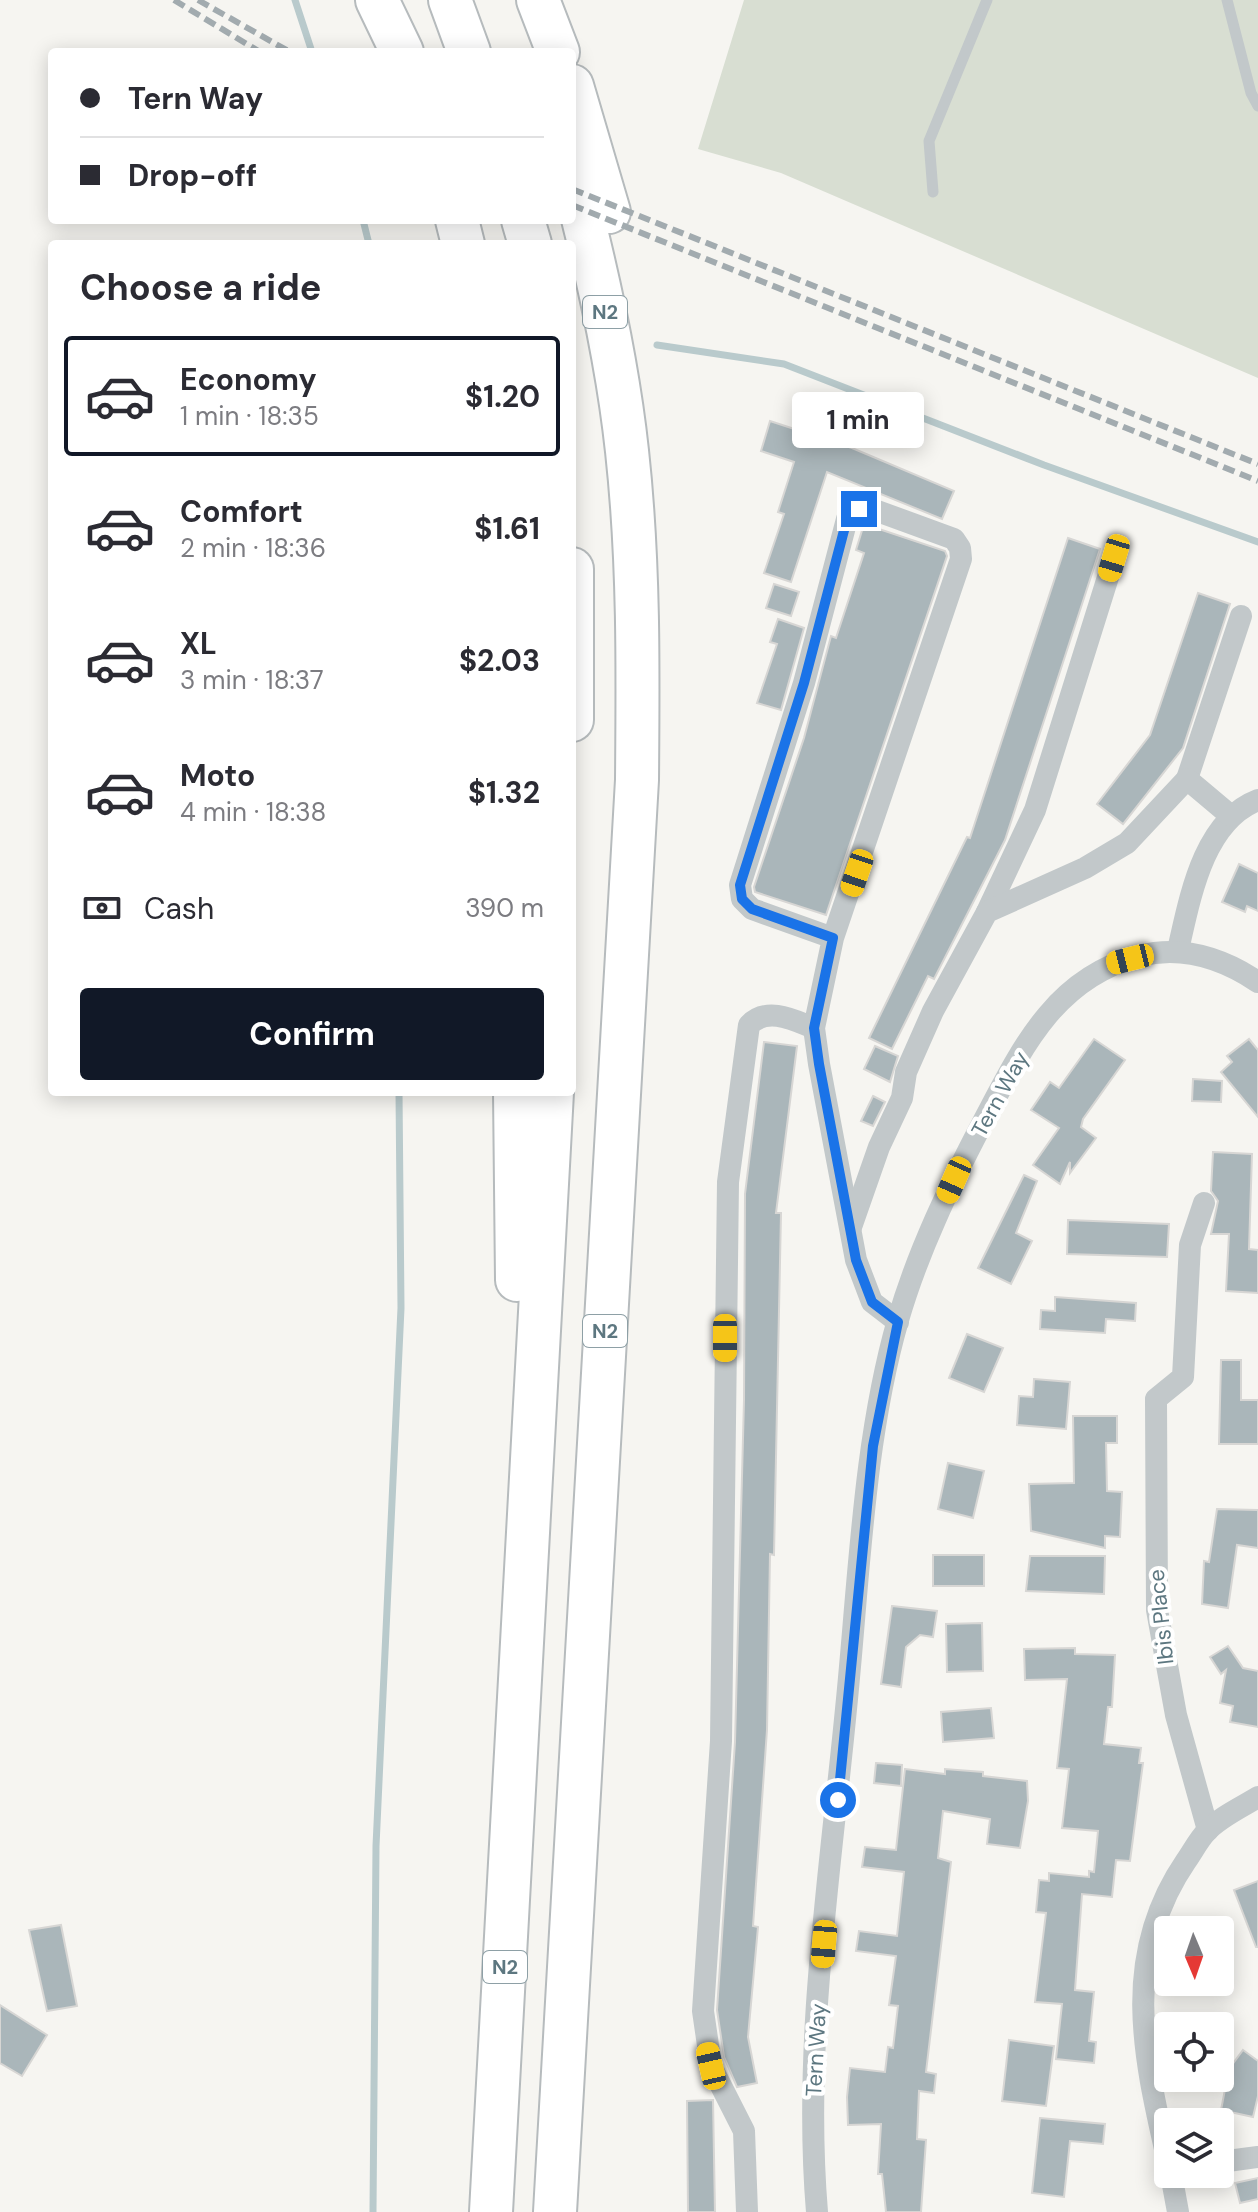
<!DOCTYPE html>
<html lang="en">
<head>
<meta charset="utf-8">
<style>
	:root { --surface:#fff; --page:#f2f2f3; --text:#2b2b33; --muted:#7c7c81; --line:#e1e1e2; --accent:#111827 }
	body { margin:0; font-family:"DM Sans",sans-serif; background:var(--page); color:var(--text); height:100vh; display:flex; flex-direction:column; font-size:30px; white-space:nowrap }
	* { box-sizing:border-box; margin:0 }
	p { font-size:26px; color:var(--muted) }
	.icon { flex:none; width:44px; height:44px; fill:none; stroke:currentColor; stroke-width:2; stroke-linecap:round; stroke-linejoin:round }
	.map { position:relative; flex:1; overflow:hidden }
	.side { position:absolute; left:48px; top:240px; width:528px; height:856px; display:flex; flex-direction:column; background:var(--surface); border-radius:8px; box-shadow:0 4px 20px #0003 }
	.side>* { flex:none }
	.guide { position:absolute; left:48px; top:48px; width:528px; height:176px; border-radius:8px; box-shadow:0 4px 20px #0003; display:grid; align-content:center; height:176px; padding:0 32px; background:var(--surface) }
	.needle { width:52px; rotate:178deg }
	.buttons { position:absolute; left:1154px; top:1916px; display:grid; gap:16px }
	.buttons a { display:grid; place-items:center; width:80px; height:80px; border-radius:8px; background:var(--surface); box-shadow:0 4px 20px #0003; font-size:40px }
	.end { position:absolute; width:36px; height:36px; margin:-18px; border:10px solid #1a73e8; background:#fff; box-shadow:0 0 0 4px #fff }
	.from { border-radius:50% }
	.bubble { position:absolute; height:56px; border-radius:8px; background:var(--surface); box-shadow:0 4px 20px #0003; font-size:26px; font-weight:700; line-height:56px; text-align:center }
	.car { position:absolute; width:24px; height:48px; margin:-24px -12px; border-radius:10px; box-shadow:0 0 6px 2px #0007; background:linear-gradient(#f5c518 24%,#345 0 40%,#f5c518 0 76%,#345 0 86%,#f5c518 0) }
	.guide b { display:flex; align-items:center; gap:28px; height:76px; font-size:30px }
	.guide b+b { border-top:2px solid var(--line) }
	.guide i { width:20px; height:20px; background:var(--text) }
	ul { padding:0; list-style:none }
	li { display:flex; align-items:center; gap:24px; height:120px; margin:0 16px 12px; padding:0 16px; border:4px solid transparent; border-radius:8px }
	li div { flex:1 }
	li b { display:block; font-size:30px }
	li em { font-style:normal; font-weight:700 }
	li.active { border-color:var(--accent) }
	li>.icon { width:72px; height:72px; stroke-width:1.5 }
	h2 { padding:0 32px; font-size:36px; line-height:96px }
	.pay { display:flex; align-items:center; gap:20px; height:88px; padding:0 32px; font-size:30px }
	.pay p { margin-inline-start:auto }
	.button { display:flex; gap:16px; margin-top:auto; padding:16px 32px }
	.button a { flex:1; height:92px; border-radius:8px; background:var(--accent); color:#fff; font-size:32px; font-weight:700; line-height:92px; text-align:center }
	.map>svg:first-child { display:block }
	.green { fill:#d8ded2 }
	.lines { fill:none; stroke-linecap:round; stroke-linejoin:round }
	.stream { stroke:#b9cacc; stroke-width:7 }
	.building { fill:#aab6ba; stroke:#d7d6d4; stroke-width:2 }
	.motorway-casing { stroke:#b6bbbd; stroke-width:46 }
	.service { stroke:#c2c8ca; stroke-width:11 }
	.minor { stroke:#c2c8ca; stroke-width:22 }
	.motorway { stroke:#fff; stroke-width:42 }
	.rail { stroke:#a2abaf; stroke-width:6; stroke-dasharray:12 6; stroke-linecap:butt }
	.route { stroke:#1a73e8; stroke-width:10 }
	.labels { text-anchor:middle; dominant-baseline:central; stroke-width:8; stroke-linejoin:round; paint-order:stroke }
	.shield { fill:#fff; stroke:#8ea0a6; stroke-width:2 }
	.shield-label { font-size:20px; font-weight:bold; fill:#5d7780 }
	.street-label { font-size:22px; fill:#5d7780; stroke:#fff }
</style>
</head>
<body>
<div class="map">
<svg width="1258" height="2212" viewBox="0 0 1258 2212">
	<rect width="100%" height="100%" fill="#f6f5f1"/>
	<path class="green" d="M744,0H1258V378L781,173L698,149Z"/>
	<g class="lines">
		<g class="stream">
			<path d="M295,0L312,52"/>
			<path d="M363,220L369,244"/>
			<path d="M657,345L784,364L1044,465L1258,542"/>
			<path d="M373,2212L376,1846L401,1308L399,1092"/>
		</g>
	</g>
	<g class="building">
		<path d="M770,421L852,448L954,491L942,519L827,472L791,582L764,573L784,514L778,512L794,462L761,451Z"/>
		<path d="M864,524L945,551L947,556L826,915L755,892L754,887L804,738L831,636L836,638L864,553L856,550Z"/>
		<path d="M1068,538L1100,549L1005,840L934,979L928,976L892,1049L869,1038L967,837L970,838Z"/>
		<path d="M774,584L799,592L791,616L766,608Z"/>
		<path d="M1198,593L1230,604L1183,748L1123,824L1097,804L1150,735Z"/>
		<path d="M778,619L804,628L781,710L757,703L777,644L770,642Z"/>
		<path d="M1239,864L1258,873V911L1247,906L1245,912L1222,902Z"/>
		<path d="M1094,1039L1125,1060L1083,1119L1081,1127L1096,1138L1070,1173V1162L1060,1184L1033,1165L1059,1128L1031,1110L1050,1082L1059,1088Z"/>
		<path d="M1249,1039L1258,1050V1117L1221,1072L1232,1062L1227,1056Z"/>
		<path d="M764,1042L797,1046L776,1213H781L774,1555L770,1554L767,1730L753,1926L758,1927L748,2037L757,2083L737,2087L724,2057L717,2010L735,1742L744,1400L745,1194Z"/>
		<path d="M875,1046L898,1056L890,1082L864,1069Z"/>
		<path d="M1193,1079L1222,1081L1221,1102L1192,1101Z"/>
		<path d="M873,1096L885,1102L873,1126L861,1121Z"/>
		<path d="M1213,1152L1252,1154L1249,1249L1258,1250V1293L1226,1291L1229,1234H1211L1218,1201L1211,1191Z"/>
		<path d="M1024,1175L1037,1181L1016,1233L1032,1241L1011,1284L978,1268Z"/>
		<path d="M1068,1220L1169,1224L1167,1257L1067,1254Z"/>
		<path d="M1055,1297L1136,1303L1135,1321L1106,1319L1105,1333L1040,1329L1041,1310L1055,1311Z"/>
		<path d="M967,1334L1003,1348L984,1392L949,1378Z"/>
		<path d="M1221,1360H1241V1400H1258V1444H1219Z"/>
		<path d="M1034,1379L1070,1382L1066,1429L1017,1425L1019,1396L1033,1397Z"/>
		<path d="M1073,1416H1117V1443H1106L1107,1491L1122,1492L1120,1537L1105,1536V1548L1031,1531L1029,1484L1074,1483Z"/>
		<path d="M948,1463L984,1471L973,1518L938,1509Z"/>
		<path d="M1217,1509L1258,1510V1548L1237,1545L1228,1608L1202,1604L1204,1561L1209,1562Z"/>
		<rect x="933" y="1555" width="51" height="31"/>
		<path d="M1030,1556H1105L1104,1594L1026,1591Z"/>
		<path d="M892,1606L937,1611L933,1637L920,1635L906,1647L901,1687L881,1684Z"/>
		<path d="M982,1623L983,1671L947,1672L946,1624Z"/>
		<path d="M1228,1646L1243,1668L1258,1671V1727L1230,1722L1233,1706L1220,1703L1226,1670L1221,1674L1210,1657Z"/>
		<path d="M1075,1648V1654L1115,1655L1112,1707H1108L1104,1744L1141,1748L1139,1763H1143L1130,1861L1116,1860L1112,1897L1082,1894L1075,1990L1094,1992L1089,2041L1096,2042L1094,2063L1056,2059L1062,2004L1035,2002L1046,1913L1036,1912L1039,1880L1049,1881V1873L1089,1877V1871L1094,1872L1098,1831L1062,1828L1069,1769L1057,1768L1067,1679L1025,1680L1024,1649Z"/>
		<path d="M991,1708L994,1738L943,1742L941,1712Z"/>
		<path d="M876,1763L902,1765L901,1786L874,1783Z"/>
		<path d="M905,1769L945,1774V1769L983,1772V1776L1027,1781L1028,1801L1020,1848L987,1844L990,1819L943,1811L938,1858L951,1862L926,2072L936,2074L934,2093L919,2091L917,2139L926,2140L921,2212H886L882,2174H878L881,2124L848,2125L847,2097L850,2068L885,2072L888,2047L893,2048L898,2006L889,2005L896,1956L856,1951L859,1931L897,1936L904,1872L862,1867L865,1847L896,1850Z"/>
		<path d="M1258,1881V1947H1256L1234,1890Z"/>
		<path d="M61,1925L77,2006L47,2011L29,1930Z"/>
		<path d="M0,2005L47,2035L22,2076L0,2063Z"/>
		<path d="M1009,2040L1054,2046L1046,2106L1002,2101Z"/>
		<path d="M1243,2050L1258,2061V2096L1253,2117L1221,2110L1229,2069Z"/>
		<path d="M713,2100L715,2212H688L687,2101Z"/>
		<path d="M1040,2118L1105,2124L1103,2144L1070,2141L1064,2197L1032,2193Z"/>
		<path d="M1258,2178V2199L1240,2203L1235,2183Z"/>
	</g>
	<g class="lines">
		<defs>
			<g id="motorway">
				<path d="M377,0L402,52"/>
				<path d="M450,0L469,52"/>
				<path d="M538,0L558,52"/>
				<path d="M572,86L609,212"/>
				<path d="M457,220L463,244"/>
				<path d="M523,220L530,244"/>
				<path d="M572,569V720"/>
				<path d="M515,1092L517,1280"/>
				<path d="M491,2212L552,1092"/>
				<path d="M555,2212L637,780C638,670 639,560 627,451C617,358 596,266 572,176"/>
			</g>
		</defs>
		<use href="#motorway" class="motorway-casing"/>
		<g class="service">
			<path d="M1227,0L1251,93L1258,106"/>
			<path d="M933,192L929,141L987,0"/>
		</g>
		<g class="minor">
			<path d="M1187,779L1241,616"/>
			<path d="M987,912L1035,810L1114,558"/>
			<path d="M833,938L961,559L960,548L954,539L869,508L854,511L847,519L804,683L740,885L742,899L752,909L833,938L814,1028L819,1064L856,1260L872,1302L898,1322"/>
			<path d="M1178,950C1190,898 1203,821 1258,800"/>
			<path d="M1204,1203L1190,1245L1183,1377L1156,1399L1157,1610L1176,1715L1208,1830"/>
			<path d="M851,1227L879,1147L902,1098L906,1072L933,1011L987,912L1085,868L1127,843L1187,779L1231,816"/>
			<path d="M1168,2162C1144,2057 1120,1957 1186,1861C1193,1851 1199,1839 1207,1831C1220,1817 1242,1807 1258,1797"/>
			<path d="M1220,2162L1258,2157"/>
			<path d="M1171,2174L1178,2212"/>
			<path d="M747,2212L744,2131L711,2066L703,2011L721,1741L728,1182L749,1025C767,1006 794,1020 814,1028"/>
			<path d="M817,2212C803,2045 830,1875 846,1709C859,1582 863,1442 898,1320C918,1251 950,1185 983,1122C1021,1050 1054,978 1139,956C1182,945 1222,958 1258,982"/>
		</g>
		<use href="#motorway" class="motorway"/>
		<g class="rail">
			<path d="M174,0L260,52"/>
			<path d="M198,0L290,52"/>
			<path d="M572,189L1258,464"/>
			<path d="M572,205L1258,481"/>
		</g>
	</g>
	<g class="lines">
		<path class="route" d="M838,1800L873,1446L898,1322L872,1302L856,1260L819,1064L814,1028L833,938L752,909L742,899L740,885L804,683L847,519L859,509"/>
	</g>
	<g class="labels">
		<g class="shield">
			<rect x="583" y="296" width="44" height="32" rx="6"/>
			<rect x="583" y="1315" width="44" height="32" rx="6"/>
			<rect x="483" y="1951" width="44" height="32" rx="6"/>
		</g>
		<g class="shield-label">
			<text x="605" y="312">N2</text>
			<text x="605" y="1331">N2</text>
			<text x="505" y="1967">N2</text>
		</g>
		<g class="street-label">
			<text transform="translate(1000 1094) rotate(-61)">Tern Way</text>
			<text transform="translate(1161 1617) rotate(-96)">Ibis Place</text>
			<text transform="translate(816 2050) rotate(-87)">Tern Way</text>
		</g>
	</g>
</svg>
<div class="buttons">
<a><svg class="needle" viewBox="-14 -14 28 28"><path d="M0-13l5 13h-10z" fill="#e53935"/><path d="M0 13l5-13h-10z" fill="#7c7c81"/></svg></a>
<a><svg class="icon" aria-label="locate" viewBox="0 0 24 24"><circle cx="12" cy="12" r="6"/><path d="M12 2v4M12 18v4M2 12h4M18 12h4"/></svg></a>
<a><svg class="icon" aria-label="layers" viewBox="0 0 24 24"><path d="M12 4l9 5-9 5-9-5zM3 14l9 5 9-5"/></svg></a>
</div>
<i class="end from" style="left:838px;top:1800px"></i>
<i class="end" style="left:859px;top:509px"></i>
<div class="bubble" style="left:792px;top:392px;width:132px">1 min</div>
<i class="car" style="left:1114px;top:558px;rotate:197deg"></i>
<i class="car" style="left:857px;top:873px;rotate:199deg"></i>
<i class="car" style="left:1130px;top:959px;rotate:256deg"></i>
<i class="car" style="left:954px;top:1180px;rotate:204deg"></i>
<i class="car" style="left:725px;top:1338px;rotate:180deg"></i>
<i class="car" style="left:824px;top:1944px;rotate:185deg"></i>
<i class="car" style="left:711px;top:2066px;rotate:347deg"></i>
<div class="guide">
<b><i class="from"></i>Tern Way</b>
<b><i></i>Drop-off</b>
</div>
<section class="side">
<h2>Choose a ride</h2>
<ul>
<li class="active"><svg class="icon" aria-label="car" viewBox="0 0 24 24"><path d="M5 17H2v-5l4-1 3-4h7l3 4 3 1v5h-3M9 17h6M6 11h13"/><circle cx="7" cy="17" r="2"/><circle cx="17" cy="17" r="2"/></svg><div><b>Economy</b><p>1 min · 18:35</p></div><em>$1.20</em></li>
<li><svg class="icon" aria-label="car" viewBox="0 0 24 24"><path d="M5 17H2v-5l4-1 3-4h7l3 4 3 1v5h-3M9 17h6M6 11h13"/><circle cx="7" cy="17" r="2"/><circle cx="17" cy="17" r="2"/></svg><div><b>Comfort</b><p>2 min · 18:36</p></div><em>$1.61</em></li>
<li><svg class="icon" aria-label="car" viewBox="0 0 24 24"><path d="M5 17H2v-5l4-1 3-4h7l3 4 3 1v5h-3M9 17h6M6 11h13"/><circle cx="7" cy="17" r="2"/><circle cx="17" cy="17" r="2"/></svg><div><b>XL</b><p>3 min · 18:37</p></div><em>$2.03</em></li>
<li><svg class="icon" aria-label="car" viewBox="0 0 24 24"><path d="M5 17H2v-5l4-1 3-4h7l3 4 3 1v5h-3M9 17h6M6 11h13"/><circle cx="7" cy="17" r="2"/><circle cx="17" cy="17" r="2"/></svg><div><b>Moto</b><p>4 min · 18:38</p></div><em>$1.32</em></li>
</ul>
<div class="pay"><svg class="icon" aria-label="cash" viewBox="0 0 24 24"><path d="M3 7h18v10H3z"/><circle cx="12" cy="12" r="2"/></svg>Cash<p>390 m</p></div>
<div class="button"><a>Confirm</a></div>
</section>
</div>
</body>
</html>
